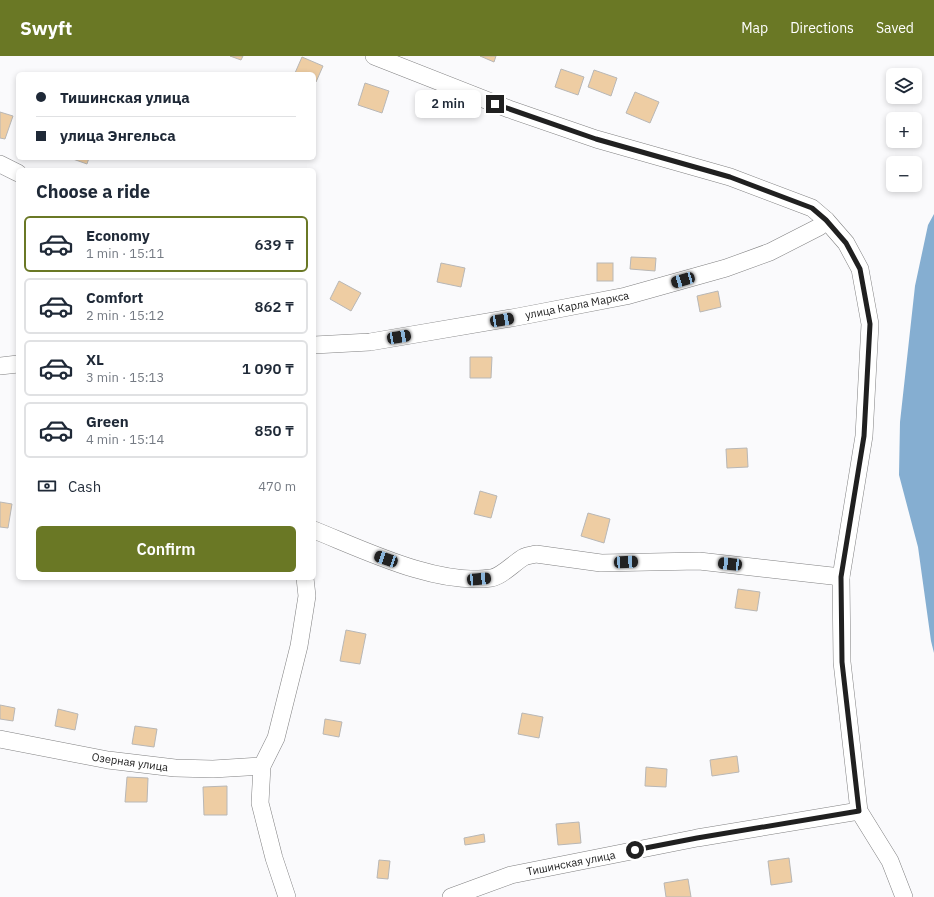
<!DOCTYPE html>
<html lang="en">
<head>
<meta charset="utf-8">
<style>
	:root { --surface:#fff; --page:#f6f6f7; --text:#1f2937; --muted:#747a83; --line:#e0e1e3; --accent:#6a7825 }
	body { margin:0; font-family:"IBM Plex Sans",sans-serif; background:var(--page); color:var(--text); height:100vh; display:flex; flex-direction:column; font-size:15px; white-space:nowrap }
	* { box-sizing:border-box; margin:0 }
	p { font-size:13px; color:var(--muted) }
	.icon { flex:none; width:22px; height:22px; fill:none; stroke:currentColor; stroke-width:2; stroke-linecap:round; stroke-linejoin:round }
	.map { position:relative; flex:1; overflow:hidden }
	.sheet { position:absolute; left:16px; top:112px; width:300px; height:412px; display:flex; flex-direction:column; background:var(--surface); border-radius:6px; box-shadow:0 2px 6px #0003 }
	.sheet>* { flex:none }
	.guide { position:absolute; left:16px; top:16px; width:300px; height:88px; border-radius:6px; box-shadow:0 2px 6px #0003; display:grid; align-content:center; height:88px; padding:0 20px; background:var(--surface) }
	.fabs { position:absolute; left:886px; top:12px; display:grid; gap:8px }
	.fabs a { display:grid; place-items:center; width:36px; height:36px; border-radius:6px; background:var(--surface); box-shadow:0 2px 6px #0003; font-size:20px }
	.end { position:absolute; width:18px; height:18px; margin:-9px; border:5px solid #202020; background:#fff; box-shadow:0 0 0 2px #fff }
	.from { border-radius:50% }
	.bubble { position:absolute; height:28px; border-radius:6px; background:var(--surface); box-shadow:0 2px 6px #0003; font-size:13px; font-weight:600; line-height:28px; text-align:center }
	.car { position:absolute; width:12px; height:24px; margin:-12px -6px; border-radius:5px; box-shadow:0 0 3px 1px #0007; background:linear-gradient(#222 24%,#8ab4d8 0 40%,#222 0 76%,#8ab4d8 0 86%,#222 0) }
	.guide b { display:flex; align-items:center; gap:14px; height:38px; font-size:15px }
	.guide b+b { border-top:1px solid var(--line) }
	.guide i { width:10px; height:10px; background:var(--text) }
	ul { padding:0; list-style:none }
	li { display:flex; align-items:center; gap:12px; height:56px; margin:0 8px 6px; padding:0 12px; border:2px solid var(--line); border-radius:6px }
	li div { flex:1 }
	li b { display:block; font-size:15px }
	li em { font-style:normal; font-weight:600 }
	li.selected { border-color:var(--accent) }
	li>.icon { width:36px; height:36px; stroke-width:1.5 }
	h2 { padding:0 20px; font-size:18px; line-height:48px }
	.pay { display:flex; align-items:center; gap:10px; height:44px; padding:0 20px; font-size:15px }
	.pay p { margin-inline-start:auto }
	.button { display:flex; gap:8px; margin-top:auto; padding:8px 20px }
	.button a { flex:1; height:46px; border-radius:6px; background:var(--accent); color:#fff; font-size:16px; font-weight:600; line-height:46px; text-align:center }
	header { display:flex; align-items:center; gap:24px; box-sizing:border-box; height:56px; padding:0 20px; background:var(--accent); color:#fff }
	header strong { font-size:19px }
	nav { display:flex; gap:22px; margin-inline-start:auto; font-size:14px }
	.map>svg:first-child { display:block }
	.water { fill:#85aed1 }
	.building { fill:#eecda3; stroke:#b8b7b6 }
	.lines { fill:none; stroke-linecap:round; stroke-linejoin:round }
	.minor-casing { stroke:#818182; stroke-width:18 }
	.minor { stroke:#fff; stroke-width:17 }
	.route { stroke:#202020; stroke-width:5 }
	.labels { text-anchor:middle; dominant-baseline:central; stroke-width:3; stroke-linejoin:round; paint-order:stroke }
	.street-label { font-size:11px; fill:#202020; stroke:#fff }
</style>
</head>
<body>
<header>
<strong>Swyft</strong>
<nav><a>Map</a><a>Directions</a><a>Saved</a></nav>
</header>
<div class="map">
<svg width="934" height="841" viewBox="0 0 934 841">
	<rect width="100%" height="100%" fill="#fafafc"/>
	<path class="water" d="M934,158V597L931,585L918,491L899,419L900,366L915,230L928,169Z"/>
	<g class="building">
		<path d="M230,0H243L241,4Z"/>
		<path d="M480,0H496L494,6Z"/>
		<path d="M302,1L323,10L316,26L314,25V18L295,17Z"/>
		<path d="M561,13L584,21L578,39L555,31Z"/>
		<path d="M594,14L617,22L611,40L588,31Z"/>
		<path d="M365,27L389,35L382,57L358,49Z"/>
		<path d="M635,36L659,46L650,67L626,57Z"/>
		<path d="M0,56L13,60L5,83L0,82Z"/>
		<path d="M70,102H89L87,108Z"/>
		<path d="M631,201L656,202L655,215L630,213Z"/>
		<path d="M441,207L465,212L461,231L437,226Z"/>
		<rect x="597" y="207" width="16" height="18"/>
		<path d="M339,225L361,237L351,255L330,243Z"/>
		<path d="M718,235L721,251L700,256L697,240Z"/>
		<path d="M470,301H492L491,322H470Z"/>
		<path d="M747,392L748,411L727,412L726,393Z"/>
		<path d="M480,435L497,440L491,462L474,458Z"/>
		<path d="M0,446L12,448L8,472L0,471Z"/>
		<path d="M588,457L610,463L604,487L581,480Z"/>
		<path d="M738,533L760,536L757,555L735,552Z"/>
		<path d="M346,574L366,578L360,608L340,605Z"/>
		<path d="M0,649L15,652L13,665L0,663Z"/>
		<path d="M58,653L78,658L75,674L55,670Z"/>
		<path d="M522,657L543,661L539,682L518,678Z"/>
		<path d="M325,663L342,666L339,681L323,678Z"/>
		<path d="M135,670L157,673L154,691L132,688Z"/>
		<path d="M737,700L739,716L712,720L710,704Z"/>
		<path d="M646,711L667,713L666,731L645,730Z"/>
		<path d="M127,721L148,722L147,746H125Z"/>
		<path d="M227,730V759H204L203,731Z"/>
		<path d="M579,766L581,787L558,789L556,768Z"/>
		<path d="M484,778L485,786L465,789L464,782Z"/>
		<path d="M789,802L792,826L771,829L768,805Z"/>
		<path d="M379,804L390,805L388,823L377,822Z"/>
		<path d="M688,823L691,841H666L664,827Z"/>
	</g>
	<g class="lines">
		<defs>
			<g id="minor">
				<path d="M374,0L509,53L596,83L730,121L812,152L826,164L846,187L860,213L870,268L864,380L841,521L842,606L859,755L890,805L904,841"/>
				<path d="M0,108L18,117"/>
				<path d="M314,289L370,286L517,261L626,240L726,212L770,196L819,171L826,164"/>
				<path d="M0,310L18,308"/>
				<path d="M314,474C364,494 437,530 491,522C501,521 515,506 524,501C528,499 532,499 536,498L601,507L699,505L841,521"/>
				<path d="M0,683L108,704L175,712L213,713L262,710"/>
				<path d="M287,841L274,802L260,747L262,710L276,682L299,590L307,540L305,522"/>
				<path d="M451,841L511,819L697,782L859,755"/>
			</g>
		</defs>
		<use href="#minor" class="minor-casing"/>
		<use href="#minor" class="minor"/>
	</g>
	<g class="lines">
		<path class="route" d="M495,48L596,83L730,121L812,152L826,164L846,187L860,213L870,268L864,380L841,521L842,606L859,755L697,782L635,794"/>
	</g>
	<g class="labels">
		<g class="street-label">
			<text transform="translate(577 249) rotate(-11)">улица Карла Маркса</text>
			<text transform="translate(130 706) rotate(8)">Озерная улица</text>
			<text transform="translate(571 807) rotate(-11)">Тишинская улица</text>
		</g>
	</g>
</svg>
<div class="fabs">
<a><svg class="icon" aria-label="layers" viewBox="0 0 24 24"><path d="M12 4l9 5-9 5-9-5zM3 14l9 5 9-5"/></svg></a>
<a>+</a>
<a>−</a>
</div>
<i class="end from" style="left:635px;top:794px"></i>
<i class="end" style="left:495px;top:48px"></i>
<div class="bubble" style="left:415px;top:34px;width:66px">2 min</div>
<i class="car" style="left:683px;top:224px;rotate:254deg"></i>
<i class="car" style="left:502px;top:264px;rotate:80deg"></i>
<i class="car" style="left:399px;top:281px;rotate:80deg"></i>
<i class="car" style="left:386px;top:503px;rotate:289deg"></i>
<i class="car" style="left:626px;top:506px;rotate:87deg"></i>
<i class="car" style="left:730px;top:508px;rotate:276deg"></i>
<i class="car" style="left:479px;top:523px;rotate:85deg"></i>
<div class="guide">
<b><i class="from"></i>Тишинская улица</b>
<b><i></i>улица Энгельса</b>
</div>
<section class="sheet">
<h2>Choose a ride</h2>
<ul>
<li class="selected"><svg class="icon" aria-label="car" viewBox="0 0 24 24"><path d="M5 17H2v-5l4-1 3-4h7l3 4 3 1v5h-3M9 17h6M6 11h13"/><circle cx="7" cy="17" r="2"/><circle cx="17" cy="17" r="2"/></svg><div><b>Economy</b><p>1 min · 15:11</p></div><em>639 ₸</em></li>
<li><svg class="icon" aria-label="car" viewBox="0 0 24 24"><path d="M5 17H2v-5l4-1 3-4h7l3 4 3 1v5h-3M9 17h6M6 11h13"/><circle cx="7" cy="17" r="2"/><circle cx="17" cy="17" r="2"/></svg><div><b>Comfort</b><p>2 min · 15:12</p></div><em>862 ₸</em></li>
<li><svg class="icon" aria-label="car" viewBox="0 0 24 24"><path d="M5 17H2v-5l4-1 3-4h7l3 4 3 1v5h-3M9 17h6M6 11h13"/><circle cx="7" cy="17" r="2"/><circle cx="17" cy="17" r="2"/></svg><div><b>XL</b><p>3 min · 15:13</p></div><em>1 090 ₸</em></li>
<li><svg class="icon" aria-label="car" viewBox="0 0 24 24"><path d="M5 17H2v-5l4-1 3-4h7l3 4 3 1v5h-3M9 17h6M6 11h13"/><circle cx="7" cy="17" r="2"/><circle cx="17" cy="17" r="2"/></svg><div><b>Green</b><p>4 min · 15:14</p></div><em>850 ₸</em></li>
</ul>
<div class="pay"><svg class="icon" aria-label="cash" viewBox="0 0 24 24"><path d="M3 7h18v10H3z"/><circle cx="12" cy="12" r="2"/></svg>Cash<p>470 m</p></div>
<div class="button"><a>Confirm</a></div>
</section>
</div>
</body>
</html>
